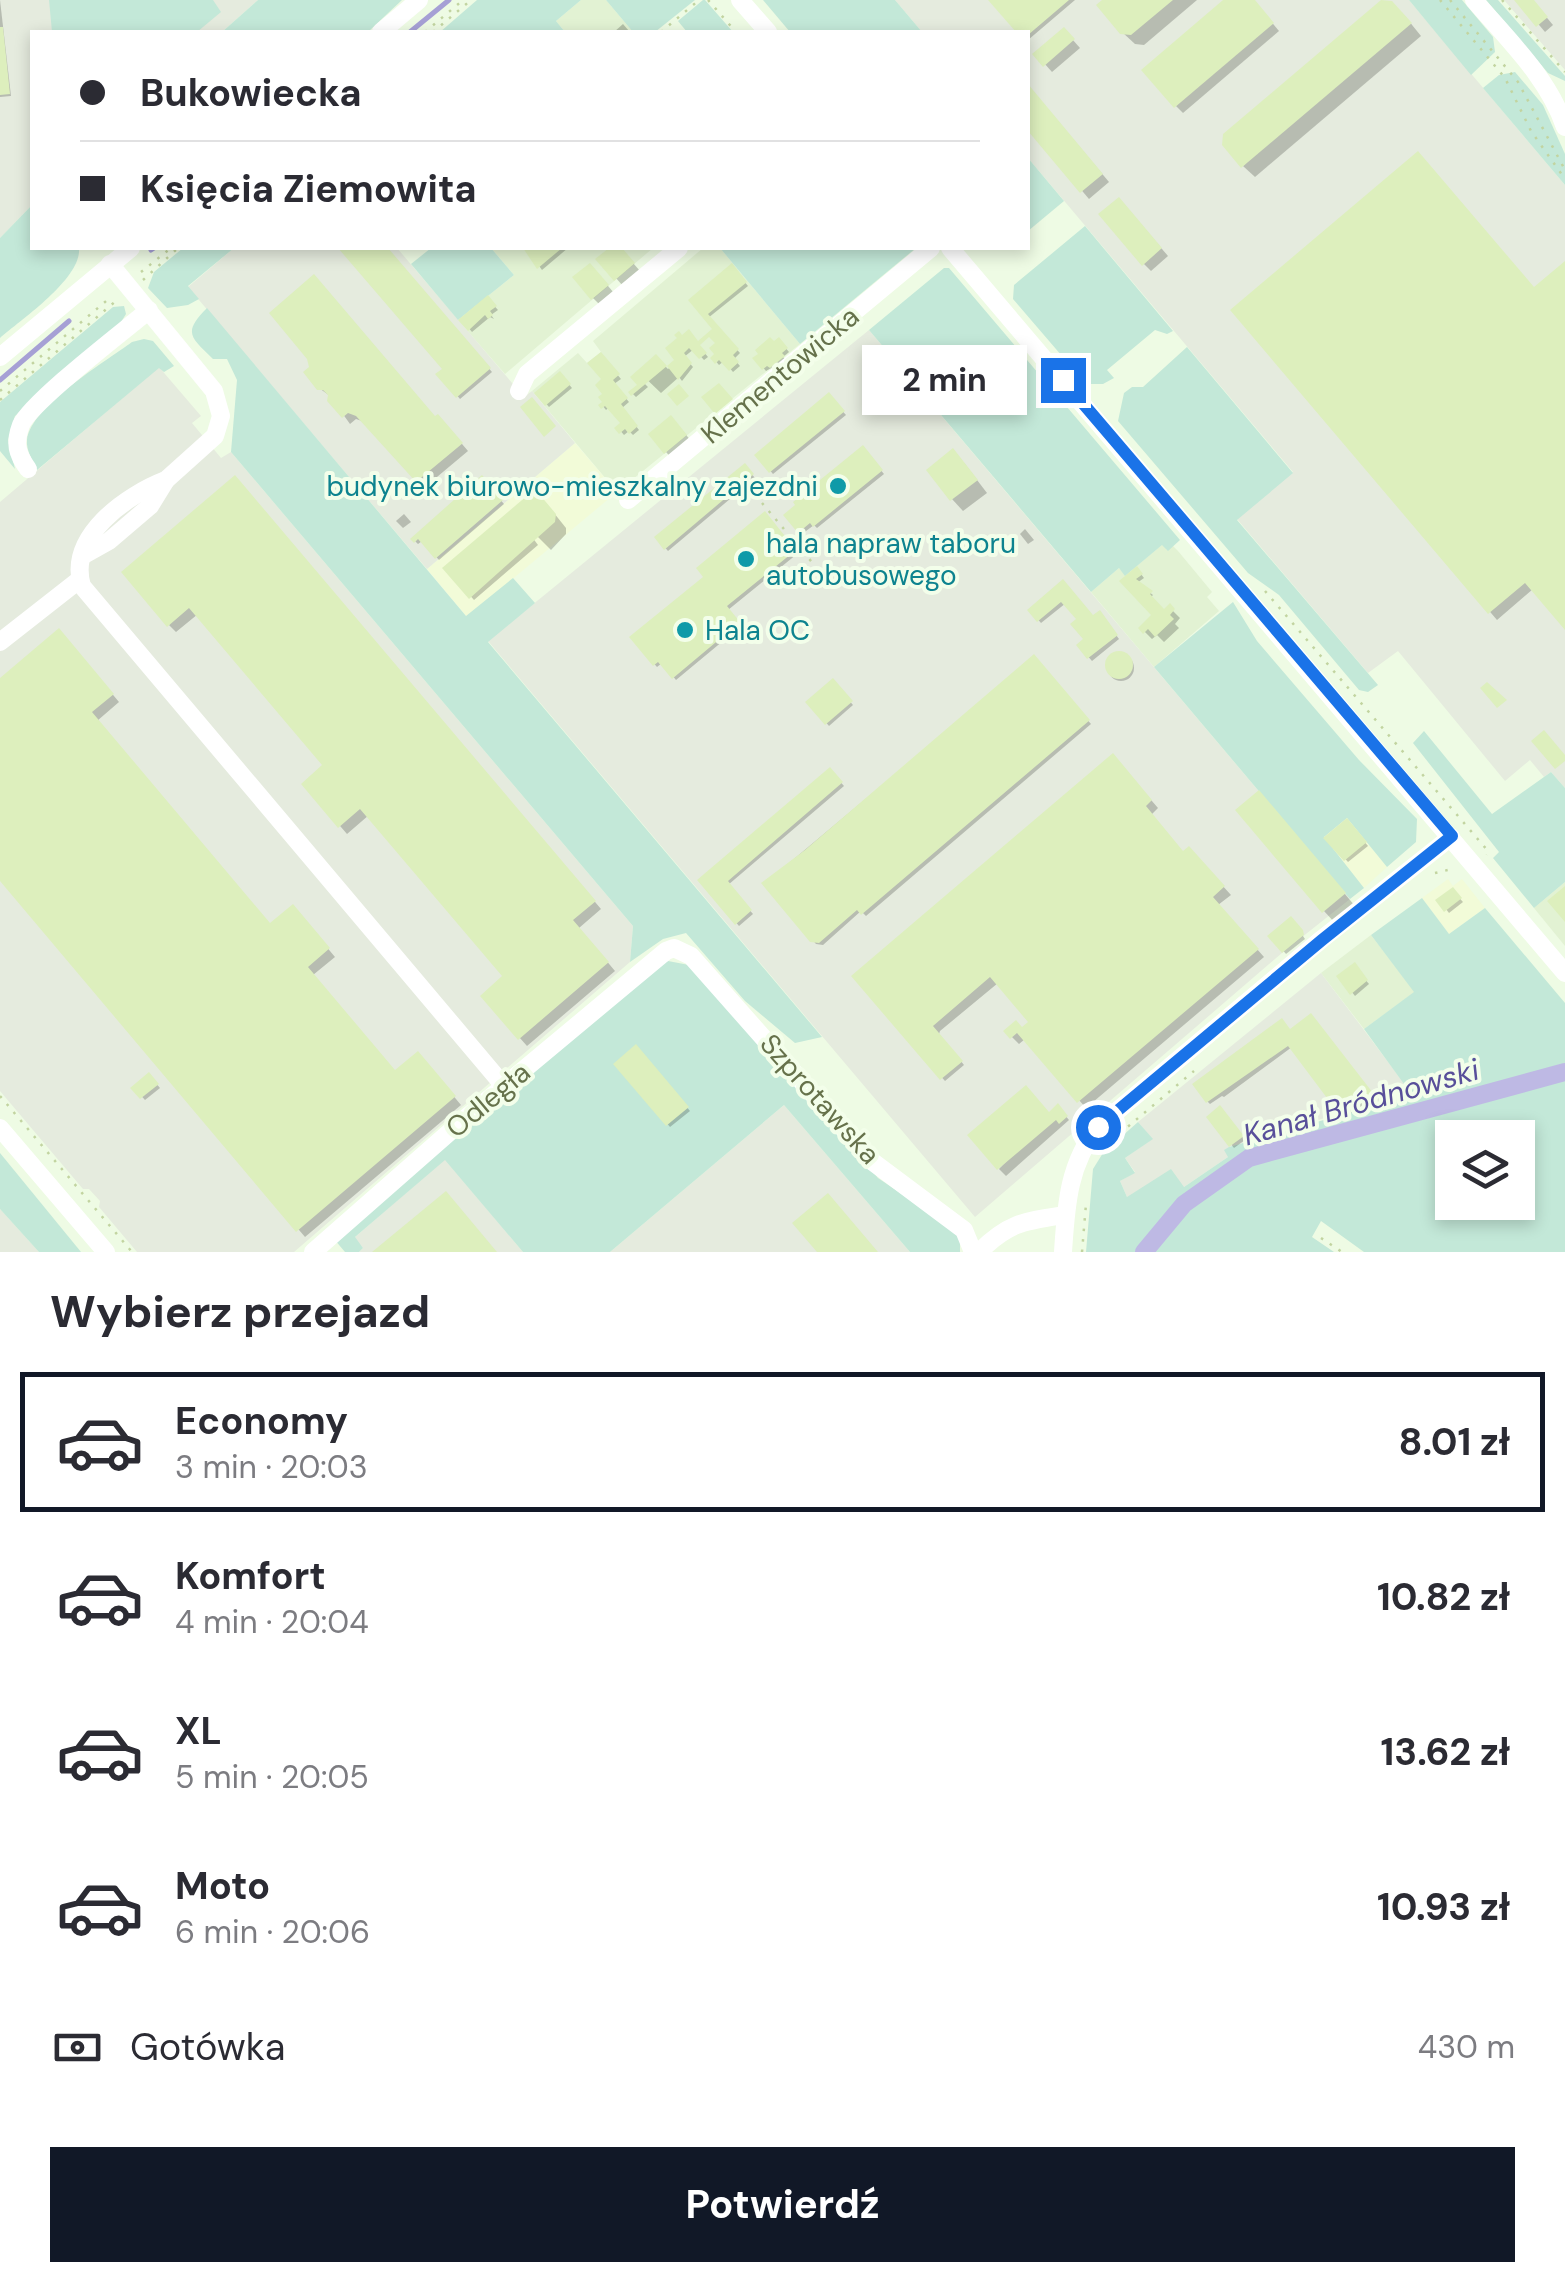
<!DOCTYPE html>
<html lang="pl">
<head>
<meta charset="utf-8">
<style>
	:root { --surface:#fff; --page:#f2f2f3; --text:#2b2b33; --muted:#7c7c81; --line:#e1e1e2; --accent:#111827 }
	body { margin:0; font-family:"DM Sans",sans-serif; background:var(--page); color:var(--text); height:100vh; display:flex; flex-direction:column; font-size:38px; white-space:nowrap }
	* { box-sizing:border-box; margin:0 }
	p { font-size:32px; color:var(--muted) }
	.icon { flex:none; width:55px; height:55px; fill:none; stroke:currentColor; stroke-width:2; stroke-linecap:round; stroke-linejoin:round }
	.map { position:relative; height:1252px; overflow:hidden }
	.sheet { display:flex; flex-direction:column; background:var(--surface); flex:1 }
	.sheet>* { flex:none }
	.hud { position:absolute; left:30px; top:30px; width:1000px; height:220px; border-radius:0px; box-shadow:0 5px 15px #0003; display:grid; align-content:center; height:220px; padding:0 50px; background:var(--surface) }
	.tools { position:absolute; left:1435px; top:1120px; display:grid; gap:20px }
	.tools a { display:grid; place-items:center; width:100px; height:100px; border-radius:0px; background:var(--surface); box-shadow:0 5px 15px #0003; font-size:50px }
	.end { position:absolute; width:45px; height:45px; margin:-22px; border:12px solid #1a73e8; background:#fff; box-shadow:0 0 0 5px #fff }
	.from { border-radius:50% }
	.bubble { position:absolute; height:70px; border-radius:0px; background:var(--surface); box-shadow:0 5px 15px #0003; font-size:32px; font-weight:700; line-height:70px; text-align:center }
	.hud b { display:flex; align-items:center; gap:35px; height:95px; font-size:38px }
	.hud b+b { border-top:2px solid var(--line) }
	.hud i { width:25px; height:25px; background:var(--text) }
	ul { padding:0; list-style:none }
	li { display:flex; align-items:center; gap:30px; height:140px; margin:0 20px 15px; padding:0 30px; border:5px solid transparent; border-radius:0px }
	li div { flex:1 }
	li b { display:block; font-size:38px }
	li em { font-style:normal; font-weight:700 }
	li.selected { border-color:var(--accent) }
	li>.icon { width:90px; height:90px; stroke-width:1.5 }
	h2 { padding:0 50px; font-size:45px; line-height:120px }
	.pay { display:flex; align-items:center; gap:25px; height:110px; padding:0 50px; font-size:38px }
	.pay p { margin-inline-start:auto }
	.button { display:flex; gap:20px; margin-top:auto; padding:20px 50px }
	.button a { flex:1; height:115px; border-radius:0px; background:var(--accent); color:#fff; font-size:40px; font-weight:700; line-height:115px; text-align:center }
	.map>svg:first-child { display:block }
	.residential { fill:#e2f2d3 }
	.commercial { fill:#f2fbd8 }
	.industrial { fill:#e5ebde }
	.green { fill:#c3e8d8; fill-rule:evenodd }
	.shadow { fill:#0003 }
	.lines { fill:none; stroke-linecap:round; stroke-linejoin:round }
	.stream { stroke:#a6a0d5; stroke-width:5 }
	.canal { stroke:#beb9e4; stroke-width:18 }
	.building { fill:#ddefbd }
	.path { stroke:#c2d4a0; stroke-width:2.5; stroke-dasharray:2.5 8; stroke-linecap:butt }
	.minor { stroke:#fff; stroke-width:18 }
	.route { stroke:#1a73e8; stroke-width:12 }
	.culture-dot { fill:#0f9aa8; stroke:#f3feea; stroke-width:4 }
	.labels { text-anchor:middle; dominant-baseline:central; stroke-width:8; stroke-linejoin:round; paint-order:stroke }
	.street-label { font-size:28px; fill:#66724b; stroke:#f3feea }
	.culture-label { font-size:28px; fill:#0d838f; stroke:#f3feea; text-anchor:start }
	.water-label { font-size:30px; font-style:italic; fill:#584f9a; stroke:#f3feea }
</style>
</head>
<body>
<div class="map">
<svg width="1565" height="1252" viewBox="0 0 1565 1252">
	<rect width="100%" height="100%" fill="#eefbe4"/>
	<g class="residential">
		<path d="M581,0H606L633,32H565L556,21Z"/>
		<path d="M491,248H653L505,374L458,320L514,275Z"/>
		<path d="M703,248H720L800,344L617,492L532,391L578,353L587,363L601,352L593,341Z"/>
		<path d="M1163,544L1167,550L1173,546L1178,551L1212,592L1207,597L1219,611L1154,667L1091,592L1119,568L1126,575Z"/>
		<path d="M1565,882V946L1534,908Z"/>
		<path d="M1371,935L1415,992L1364,1029L1321,973Z"/>
	</g>
	<g class="commercial">
		<path d="M575,443L617,492L467,617L427,569Z"/>
		<path d="M1347,818L1387,867L1364,888L1323,838Z"/>
		<path d="M1448,879L1453,886L1462,879L1485,908L1449,934L1422,898Z"/>
	</g>
	<g class="industrial">
		<path d="M0,0H258L222,32H32V205L0,238Z"/>
		<path d="M895,0H1409L1565,185V788L1551,772L1544,777L1530,760L1505,781L1398,651L1368,673L1237,519L1293,472L1028,158V32H922Z"/>
		<path d="M1504,0H1565V70Z"/>
		<path d="M234,248H397L524,397L532,391L575,443L427,569L188,287Z"/>
		<path d="M869,330L1350,899L1282,953L975,1217L488,641Z"/>
		<path d="M159,367L201,416L192,423L221,458L231,452L633,926L630,962L294,1252H137L99,1207L100,1201L89,1189H83L0,1091V502Z"/>
		<path d="M1321,973L1413,1095L1351,1110L1229,1147L1228,1157L1184,1187L1127,1197L1120,1181L1135,1172L1125,1158L1152,1139L1138,1122Z"/>
		<path d="M784,1105L910,1252H610Z"/>
		<path d="M445,1159L523,1252H359L363,1248L354,1238Z"/>
		<path d="M0,1209L39,1252H0Z"/>
	</g>
	<g class="green">
		<path d="M49,0H213L221,12L197,32H52Z"/>
		<path d="M258,0H402L368,32H222Z"/>
		<path d="M477,0H581L556,21L565,32H440Z"/>
		<path d="M606,0H695L655,32H633Z"/>
		<path d="M703,0H705L733,32H687L678,21Z"/>
		<path d="M763,0H895L922,32H790Z"/>
		<path d="M1409,0H1462L1493,37L1495,52L1471,75Z"/>
		<path d="M1486,0H1498L1565,76V81L1548,73Z"/>
		<path d="M1515,72L1543,105L1565,154V185L1483,88L1499,75Z"/>
		<path d="M1028,158L1064,201L1028,231Z"/>
		<path d="M32,205V248H79C82,278 22,319 0,338V238Z"/>
		<path d="M1085,226L1173,331L1167,334L1155,330L1107,370L1114,378L1103,384H1086L1013,299L1014,285Z"/>
		<path d="M183,248H234L188,286L199,299L188,305L167,308L148,288L154,272Z"/>
		<path d="M431,248H491L514,275L458,320L411,264Z"/>
		<path d="M720,248H916L800,344Z"/>
		<path d="M944,268H949L1180,540L1168,551L1162,545L1125,576L1119,568L1091,592L869,330Z"/>
		<path d="M124,306L126,314L121,322L15,416L8,440L15,469L0,451V402L113,307Z"/>
		<path d="M207,308L466,616L513,578L535,603L488,642L822,1037L795,1043L745,1001L686,933L663,939L630,962L633,926L231,452L237,380L227,359H213C191,337 182,333 207,308Z"/>
		<path d="M144,339L153,341L174,366L164,372L159,368L37,470C33,461 26,451 27,440C31,406 105,362 132,342Z"/>
		<path d="M1187,347L1293,473L1237,520L1378,685L1368,692L1359,690L1279,595L1248,573L1118,421L1124,393L1132,387H1143Z"/>
		<path d="M1233,602L1257,641L1359,760L1417,819L1416,842L1387,867L1347,818L1324,837L1364,888L1350,899L1154,667Z"/>
		<path d="M1424,731L1492,814L1551,772L1565,788V882L1534,908L1493,858L1499,852L1413,743Z"/>
		<path d="M1422,898L1449,934L1485,908L1565,1003V1252H1364L1321,1221L1312,1237L1334,1252H1086L1093,1169L1103,1153L1138,1122L1153,1139L1125,1158L1135,1173L1120,1181L1127,1197L1171,1169L1184,1187L1228,1157L1224,1150L1229,1147L1412,1095L1364,1029L1414,992L1371,935ZM1452,1138H1518V1202H1452Z"/>
		<path d="M668,961L689,965L703,976L878,1178L954,1229L960,1239V1252H910L784,1105L610,1252H523L445,1160L355,1237L363,1248L359,1252H345L334,1239L657,966Z"/>
		<path d="M0,1153L81,1252H39L0,1209Z"/>
	</g>
	<g class="shadow">
		<path d="M0,0L11,96L0,97Z"/>
		<path d="M992,0H1075L1028,40V32H1019Z"/>
		<path d="M1106,0H1197L1144,45L1135,44L1122,32Z"/>
		<path d="M1227,0H1253L1279,31L1183,113L1176,106Z"/>
		<path d="M1518,0H1532L1553,25L1545,32Z"/>
		<path d="M1404,15L1421,36L1255,177L1243,166Z"/>
		<path d="M623,24L629,31L631,32H614Z"/>
		<path d="M1064,30L1080,48L1052,72L1036,54Z"/>
		<path d="M1028,86L1109,182L1089,199L1028,127Z"/>
		<path d="M1126,207L1168,256L1151,271L1144,264Z"/>
		<path d="M345,248H385L492,372L460,399L439,374L445,369L343,249Z"/>
		<path d="M568,248L542,270L527,249L528,248Z"/>
		<path d="M613,248H620L640,271L623,286L599,259Z"/>
		<path d="M1565,264V626L1533,589L1497,620L1233,310L1534,290Z"/>
		<path d="M732,267L748,286L708,318L740,353L734,359L740,366L733,372L724,361L719,365L713,358L718,344L715,330L691,300Z"/>
		<path d="M597,273L614,293L600,305L593,298Z"/>
		<path d="M488,299L498,310L491,315L494,319L490,317L472,332L462,320Z"/>
		<path d="M688,333L708,357L704,360L694,349L684,357L693,367L682,381L679,377L661,393L640,373L637,376L648,387L636,397L631,392L641,385L634,377L656,357L668,369L678,360L668,349L681,339L678,335L682,338Z"/>
		<path d="M779,340L789,352L783,357L786,360L766,371L756,359Z"/>
		<path d="M601,355L621,379L614,384L629,402L622,408L639,430L633,435L629,431L624,435L618,428L623,423L609,407L606,410L602,405L605,380Z"/>
		<path d="M560,374L572,388L549,407L538,394Z"/>
		<path d="M319,388L445,424L468,451L425,487L365,422L356,419L350,424L330,396Z"/>
		<path d="M829,396L846,415L773,474L757,455Z"/>
		<path d="M682,430L697,448L677,464L666,452Z"/>
		<path d="M863,449L884,474L817,528L814,525L802,534L787,515Z"/>
		<path d="M964,463L987,493L963,511L952,499Z"/>
		<path d="M747,469L755,478L668,551L657,538Z"/>
		<path d="M482,479L504,504L439,560L422,541L418,544L413,539Z"/>
		<path d="M242,486L601,909L579,928L615,971L527,1046L483,996L506,977L369,815L347,834L304,784L326,765L198,614L176,632L169,625Z"/>
		<path d="M546,503L566,528V534L551,550L535,534L532,537L538,545L474,600L446,568Z"/>
		<path d="M404,514L411,522L403,528L396,521Z"/>
		<path d="M765,515L797,554L728,610L741,626L676,680L662,663L657,667L632,638L706,577Z"/>
		<path d="M1025,529L1034,540L1028,544L1020,534Z"/>
		<path d="M1137,569L1144,578L1137,583L1153,595L1150,598L1164,612L1169,607L1180,618L1175,624L1179,628L1164,642L1157,635L1152,639L1142,629L1155,616L1122,581Z"/>
		<path d="M1063,583L1093,618L1102,616L1119,639L1092,661L1079,646L1087,640L1079,619L1066,603L1041,623L1030,610Z"/>
		<path d="M66,639L119,702L97,721L271,926L299,914L335,957L313,975L396,1073L425,1062L461,1105L305,1237L0,878V682Z"/>
		<circle cx="1121" cy="668" r="13"/>
		<path d="M1034,658L1091,724L866,916L861,911L823,945L816,944L764,884Z"/>
		<path d="M833,682L853,705L829,726L809,702Z"/>
		<path d="M1120,764L1158,808L1151,815L1183,854L1189,849L1231,895L1218,905L1264,957L1086,1108L1025,1039L1019,1044L1006,1031L1022,1030L1031,1022L998,983L940,1031L939,1034L964,1065L945,1081L854,977Z"/>
		<path d="M830,770L844,786L728,885L753,914L739,926L701,881Z"/>
		<path d="M1270,805L1355,906L1335,923L1324,911Z"/>
		<path d="M1347,821L1368,846L1348,862L1327,838Z"/>
		<path d="M1452,890L1463,902L1449,913L1439,900Z"/>
		<path d="M1291,919L1305,939L1286,954L1271,936Z"/>
		<path d="M1354,966L1369,984L1355,996L1340,977Z"/>
		<path d="M1311,1016L1374,1097L1354,1112L1344,1115L1292,1047L1224,1097L1222,1096L1210,1104L1207,1101Z"/>
		<path d="M636,1048L690,1111L670,1127L617,1064Z"/>
		<path d="M149,1075L160,1088L145,1100L134,1088Z"/>
		<path d="M1058,1107L1069,1120L1006,1176L999,1169Z"/>
		<path d="M1220,1109L1245,1140L1234,1148L1210,1117Z"/>
	</g>
	<g class="lines">
		<g class="stream">
			<path d="M410,32L449,0"/>
			<path d="M151,250L154,248"/>
			<path d="M0,380L69,321"/>
		</g>
		<path class="canal" d="M1144,1252L1184,1204L1249,1158L1565,1072"/>
	</g>
	<g class="building">
		<path d="M988,0H1069L1028,35V32H1016Z"/>
		<path d="M1102,0H1173L1131,35L1120,34L1096,5Z"/>
		<path d="M1223,0H1255L1274,23L1174,108L1141,70Z"/>
		<path d="M1381,0L1392,1L1412,23L1241,168L1222,145L1223,134Z"/>
		<path d="M1514,0H1534L1548,17L1536,27Z"/>
		<path d="M0,27H3L10,94L0,95Z"/>
		<path d="M1064,27L1075,39L1043,67L1032,54Z"/>
		<path d="M1028,84L1103,174L1080,193L1028,131Z"/>
		<path d="M1418,151L1534,287L1565,261V630L1525,583L1488,614L1230,310Z"/>
		<path d="M1119,197L1162,248L1142,266L1098,214Z"/>
		<path d="M338,248H388L491,368L456,398L435,374L442,369Z"/>
		<path d="M523,248H562L537,269Z"/>
		<path d="M609,248H622L635,263L614,281L595,259Z"/>
		<path d="M590,263L609,285L591,300L572,277Z"/>
		<path d="M732,263L747,282L708,314L739,349L733,355L739,362L729,371L719,360L715,364L710,358L714,354L709,348L715,343L709,337L700,345L707,353L699,359L689,348L684,353L692,363L678,380L667,366L631,396L628,392L637,385L630,377L656,354L667,366L674,360L665,348L677,338L674,335L679,331L682,335L689,329L698,341L712,329L688,300Z"/>
		<path d="M314,274L435,416L438,414L463,443L416,482L356,416L348,413L342,418L327,401L328,395L323,390H317L303,372L309,367L307,359L269,313Z"/>
		<path d="M488,295L497,306L490,311L493,315L488,319L485,315L468,331L458,320Z"/>
		<path d="M770,337L774,341L779,337L788,348L782,353L785,356L770,368L767,366L762,370L752,358L758,354L755,350Z"/>
		<path d="M601,352L620,374L613,380L628,398L621,404L638,426L629,434L625,429L619,434L614,428L620,423L605,406L601,409L598,405L602,402L598,397L602,394L595,385L601,379L587,363Z"/>
		<path d="M560,371L571,384L545,406L534,393Z"/>
		<path d="M719,383L733,399L715,414L701,397Z"/>
		<path d="M679,384L689,396L677,406L667,394Z"/>
		<path d="M829,392L845,411L769,473L754,455Z"/>
		<path d="M532,397L556,426L544,437L520,407Z"/>
		<path d="M671,415L687,435L664,454L648,434Z"/>
		<path d="M863,445L883,470L813,527L810,523L798,533L783,515L795,505L793,502Z"/>
		<path d="M953,448L978,480L950,501L926,470Z"/>
		<path d="M745,463L754,474L664,550L654,537Z"/>
		<path d="M235,475L596,901L573,920L609,962L518,1040L480,996L502,976L360,809L338,828L301,784L322,765L189,608L167,627L121,572Z"/>
		<path d="M482,475L503,500L435,559L418,539L414,543L410,539Z"/>
		<path d="M535,489L556,514L555,522L469,599L442,568Z"/>
		<path d="M765,511L796,550L727,606L740,622L672,679L658,662L653,666L629,637L703,577L696,568Z"/>
		<path d="M1137,566L1143,574L1136,579L1153,591L1150,594L1164,609L1170,603L1175,609L1170,615L1174,619L1155,637L1148,629L1143,634L1138,628L1151,615L1119,581Z"/>
		<path d="M1063,579L1093,615L1100,610L1118,635L1087,659L1076,645L1083,639L1070,624L1076,619L1061,602L1037,622L1027,610Z"/>
		<path d="M59,628L114,694L92,712L270,923L293,904L330,948L308,967L395,1070L418,1051L456,1096L296,1232L0,881V678Z"/>
		<circle cx="1119" cy="665" r="14"/>
		<path d="M1034,654L1090,720L861,915L857,910L819,943L810,942L761,883L805,850Z"/>
		<path d="M833,678L853,701L825,725L805,702Z"/>
		<path d="M1487,682L1507,700L1497,708L1480,688Z"/>
		<path d="M1544,730L1565,755V761L1555,769L1531,741Z"/>
		<path d="M1113,753L1152,800L1146,806L1183,851L1189,846L1225,886L1213,897L1259,949L1077,1103L1017,1033L1010,1039L1003,1031L1016,1020L1022,1027L1028,1022L990,977L933,1026L963,1061L940,1080L851,976Z"/>
		<path d="M830,767L843,782L728,881L752,910L735,925L697,880Z"/>
		<path d="M1259,790L1346,893L1322,913L1235,810Z"/>
		<path d="M1347,818L1367,842L1344,861L1323,838Z"/>
		<path d="M1565,886V922L1547,901Z"/>
		<path d="M1453,887L1462,898L1444,912L1435,900Z"/>
		<path d="M1291,916L1303,930L1304,935L1282,953L1267,936Z"/>
		<path d="M1355,962L1368,980L1350,995L1336,976Z"/>
		<path d="M1311,1013L1373,1093L1351,1110L1339,1114L1288,1046L1206,1103L1192,1084L1282,1018L1290,1029Z"/>
		<path d="M636,1044L689,1107L666,1126L613,1064Z"/>
		<path d="M149,1072L159,1084L140,1099L130,1088Z"/>
		<path d="M1026,1085L1049,1112L1058,1103L1068,1116L1059,1124L1056,1120L997,1170L967,1135Z"/>
		<path d="M1220,1105L1244,1136L1229,1147L1206,1117Z"/>
		<path d="M446,1191L497,1252H372Z"/>
		<path d="M828,1193L839,1206L878,1252H817L792,1223Z"/>
	</g>
	<g class="lines">
		<g class="path">
			<path d="M708,0L736,32"/>
			<path d="M1440,0L1505,78L1531,131L1565,179"/>
			<path d="M1450,0L1518,82L1565,170"/>
			<path d="M1502,0L1565,72"/>
			<path d="M425,32L463,0"/>
			<path d="M433,32L471,0"/>
			<path d="M661,32L699,0"/>
			<path d="M141,272L171,248"/>
			<path d="M143,280L178,248"/>
			<path d="M0,391L112,296"/>
			<path d="M0,400L117,300"/>
			<path d="M762,503L827,580"/>
			<path d="M1265,591L1488,851L1487,855"/>
			<path d="M1435,873L1452,869"/>
			<path d="M0,1096L132,1252"/>
			<path d="M1112,1140L1194,1071"/>
			<path d="M1321,1238L1342,1252"/>
			<path d="M1082,1252L1086,1204"/>
		</g>
		<g class="minor">
			<path d="M740,0L768,32"/>
			<path d="M1474,0C1507,39 1548,77 1565,127"/>
			<path d="M381,32L419,0"/>
			<path d="M950,248L1565,973"/>
			<path d="M0,357L131,248"/>
			<path d="M519,391L527,374L679,248"/>
			<path d="M28,469C17,454 14,443 21,425C31,402 124,331 149,310"/>
			<path d="M166,480C127,495 67,536 82,586L504,1086"/>
			<path d="M628,500L931,248"/>
			<path d="M84,555L109,541L150,506L166,480L215,436L221,416L214,391L110,264"/>
			<path d="M0,642L79,580"/>
			<path d="M0,1128L106,1252"/>
			<path d="M313,1252L461,1122L666,951L674,948L691,956L873,1162L964,1230L973,1252"/>
			<path d="M979,1252C1009,1222 1025,1221 1065,1215"/>
			<path d="M1063,1252C1066,1207 1068,1164 1098,1127L1322,939L1451,837"/>
		</g>
	</g>
	<g class="lines">
		<path class="route" d="M1063,380L1452,836L1322,940L1098,1127"/>
	</g>
	<g class="culture-dot">
		<circle cx="838" cy="486" r="10"/>
		<circle cx="746" cy="559" r="10"/>
		<circle cx="685" cy="630" r="10"/>
	</g>
	<g class="labels">
		<g class="street-label">
			<text transform="translate(780 375) rotate(-40)">Klementowicka</text>
			<text transform="translate(820 1099) rotate(48)">Szprotawska</text>
			<text transform="translate(488 1100) rotate(-40)">Odległa</text>
		</g>
		<g class="culture-label">
			<text x="818" y="486" text-anchor="end">budynek biurowo-mieszkalny zajezdni</text>
			<text x="766" y="543">hala napraw taboru<tspan x="766" dy="32">autobusowego</tspan></text>
			<text x="705" y="630">Hala OC</text>
		</g>
		<g class="water-label">
			<text transform="translate(1361 1102) rotate(-16)">Kanał Bródnowski</text>
		</g>
	</g>
</svg>
<div class="tools">
<a><svg class="icon" aria-label="layers" viewBox="0 0 24 24"><path d="M12 4l9 5-9 5-9-5zM3 14l9 5 9-5"/></svg></a>
</div>
<i class="end from" style="left:1098px;top:1127px"></i>
<i class="end" style="left:1063px;top:380px"></i>
<div class="bubble" style="left:862px;top:345px;width:165px">2 min</div>
<div class="hud">
<b><i class="from"></i>Bukowiecka</b>
<b><i></i>Księcia Ziemowita</b>
</div>
</div>
<section class="sheet">
<h2>Wybierz przejazd</h2>
<ul>
<li class="selected"><svg class="icon" aria-label="car" viewBox="0 0 24 24"><path d="M5 17H2v-5l4-1 3-4h7l3 4 3 1v5h-3M9 17h6M6 11h13"/><circle cx="7" cy="17" r="2"/><circle cx="17" cy="17" r="2"/></svg><div><b>Economy</b><p>3 min · 20:03</p></div><em>8.01 zł</em></li>
<li><svg class="icon" aria-label="car" viewBox="0 0 24 24"><path d="M5 17H2v-5l4-1 3-4h7l3 4 3 1v5h-3M9 17h6M6 11h13"/><circle cx="7" cy="17" r="2"/><circle cx="17" cy="17" r="2"/></svg><div><b>Komfort</b><p>4 min · 20:04</p></div><em>10.82 zł</em></li>
<li><svg class="icon" aria-label="car" viewBox="0 0 24 24"><path d="M5 17H2v-5l4-1 3-4h7l3 4 3 1v5h-3M9 17h6M6 11h13"/><circle cx="7" cy="17" r="2"/><circle cx="17" cy="17" r="2"/></svg><div><b>XL</b><p>5 min · 20:05</p></div><em>13.62 zł</em></li>
<li><svg class="icon" aria-label="car" viewBox="0 0 24 24"><path d="M5 17H2v-5l4-1 3-4h7l3 4 3 1v5h-3M9 17h6M6 11h13"/><circle cx="7" cy="17" r="2"/><circle cx="17" cy="17" r="2"/></svg><div><b>Moto</b><p>6 min · 20:06</p></div><em>10.93 zł</em></li>
</ul>
<div class="pay"><svg class="icon" aria-label="cash" viewBox="0 0 24 24"><path d="M3 7h18v10H3z"/><circle cx="12" cy="12" r="2"/></svg>Gotówka<p>430 m</p></div>
<div class="button"><a>Potwierdź</a></div>
</section>
</body>
</html>
